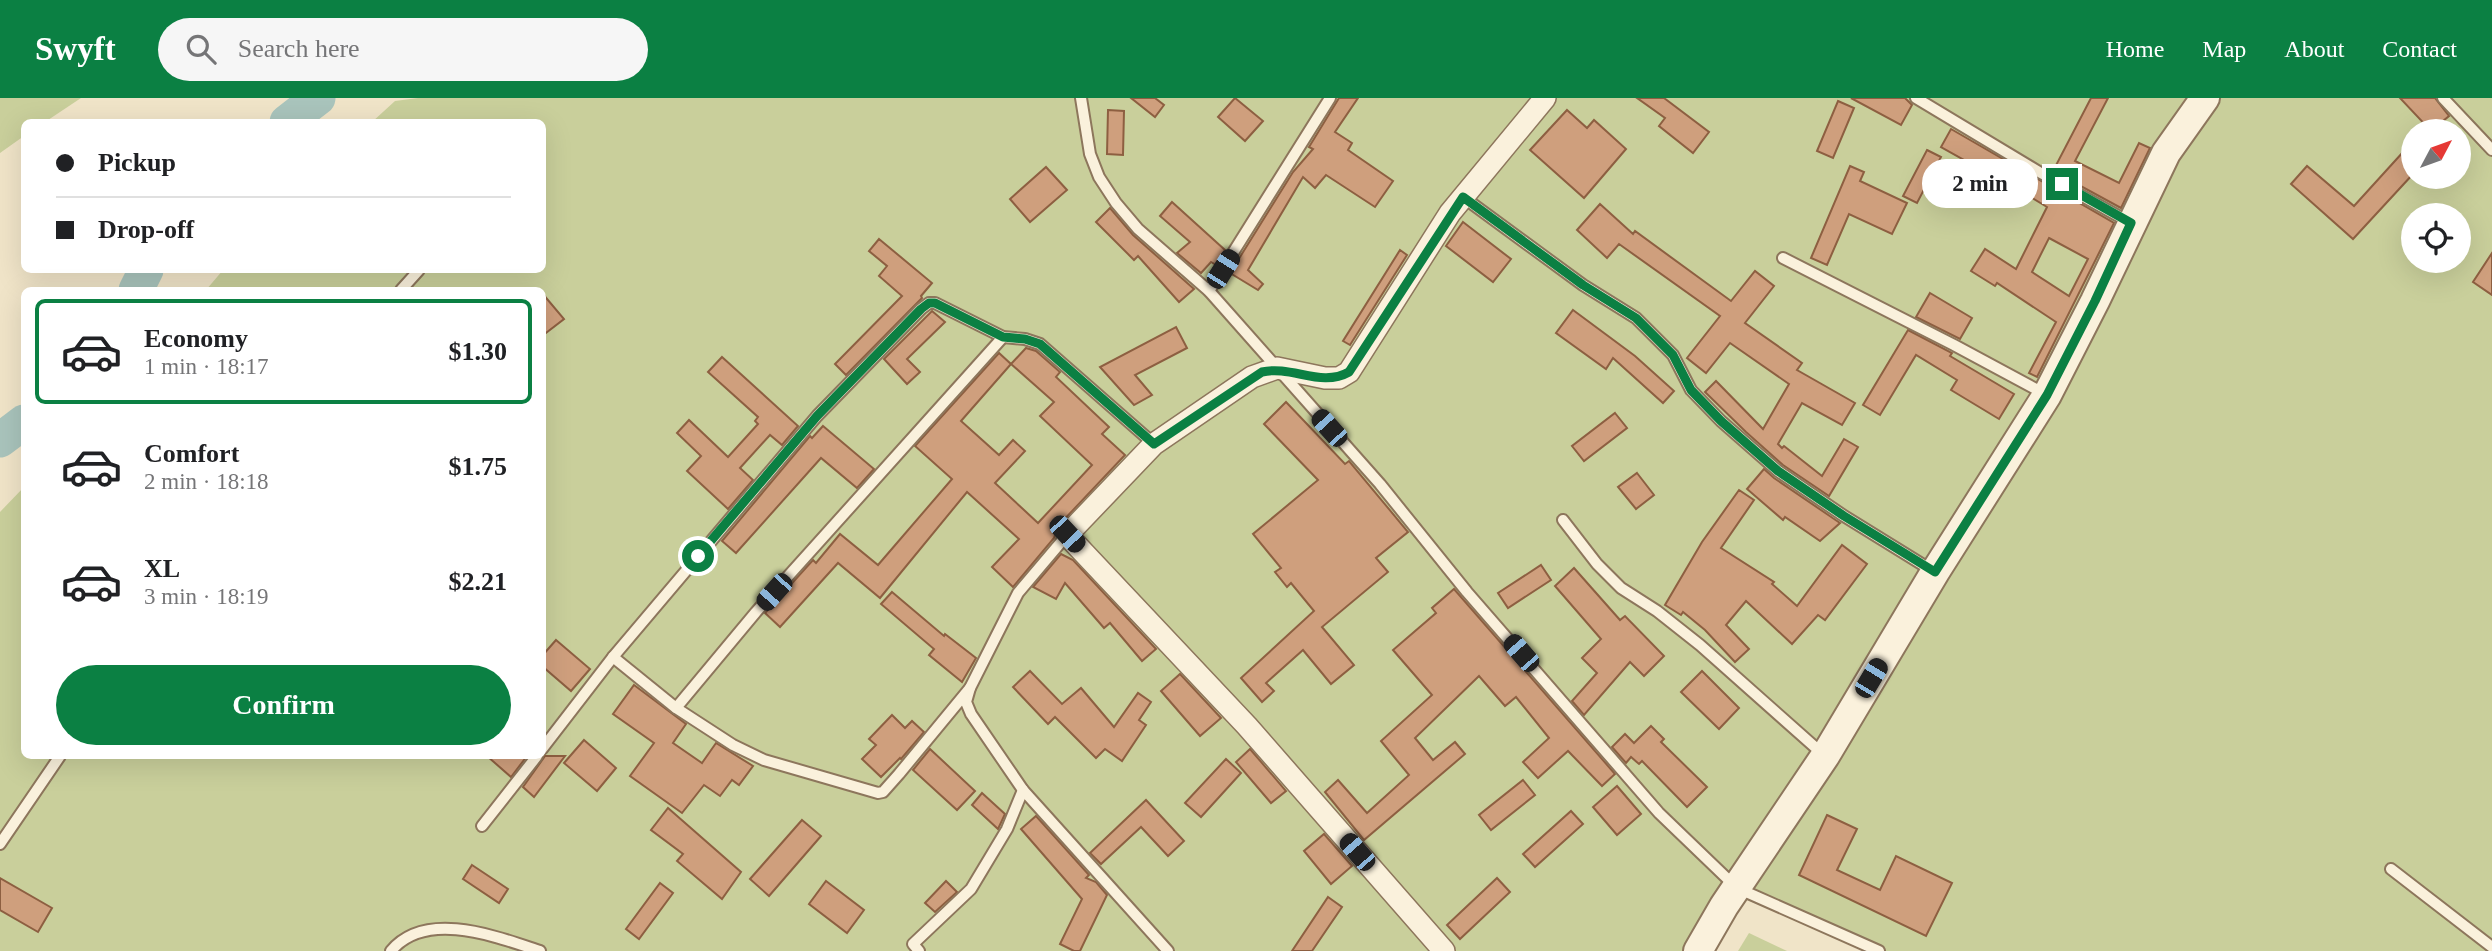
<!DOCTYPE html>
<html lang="en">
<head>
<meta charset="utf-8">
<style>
	:root { --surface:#fff; --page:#f6f6f6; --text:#202124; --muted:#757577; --line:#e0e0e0; --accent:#0b8043 }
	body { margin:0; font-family:"Times New Roman",serif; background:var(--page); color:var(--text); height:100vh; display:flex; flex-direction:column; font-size:26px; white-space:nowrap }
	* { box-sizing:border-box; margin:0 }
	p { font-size:23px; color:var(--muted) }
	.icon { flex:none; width:38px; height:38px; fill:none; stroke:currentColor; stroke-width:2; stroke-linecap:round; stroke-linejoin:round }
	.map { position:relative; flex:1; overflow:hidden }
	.details { position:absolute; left:21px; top:189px; width:525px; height:472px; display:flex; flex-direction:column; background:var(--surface); border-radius:10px; box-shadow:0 7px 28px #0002 }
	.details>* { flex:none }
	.hud { position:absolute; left:21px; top:21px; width:525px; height:154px; border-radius:10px; box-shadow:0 7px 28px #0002; display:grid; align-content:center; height:154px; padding:0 35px; background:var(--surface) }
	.needle { width:46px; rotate:49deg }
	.buttons { position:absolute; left:2401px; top:21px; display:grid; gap:14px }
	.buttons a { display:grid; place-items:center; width:70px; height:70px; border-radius:50%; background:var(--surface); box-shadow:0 7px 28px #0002; font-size:35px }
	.end { position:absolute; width:32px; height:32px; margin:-16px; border:9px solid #0b8043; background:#fff; box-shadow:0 0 0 4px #fff }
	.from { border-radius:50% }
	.bubble { position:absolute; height:49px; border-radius:24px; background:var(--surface); box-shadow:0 7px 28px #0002; font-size:23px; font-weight:700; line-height:49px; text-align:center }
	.car { position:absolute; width:21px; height:42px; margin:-21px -10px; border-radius:9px; box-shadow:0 0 5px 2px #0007; background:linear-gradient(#222 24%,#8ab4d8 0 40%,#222 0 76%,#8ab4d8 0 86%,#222 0) }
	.hud b { display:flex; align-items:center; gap:24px; height:66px; font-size:26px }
	.hud b+b { border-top:2px solid var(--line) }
	.hud i { width:18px; height:18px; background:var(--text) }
	ul { padding:12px 0 0; list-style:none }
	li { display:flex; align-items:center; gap:21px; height:105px; margin:0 14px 10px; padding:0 21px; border:4px solid transparent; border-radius:10px }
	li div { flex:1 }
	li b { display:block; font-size:26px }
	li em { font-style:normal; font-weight:700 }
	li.selected { border-color:var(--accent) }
	li>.icon { width:63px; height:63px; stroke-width:1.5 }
	.button { display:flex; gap:14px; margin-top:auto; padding:14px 35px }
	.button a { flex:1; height:80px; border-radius:42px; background:var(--accent); color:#fff; font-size:28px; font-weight:700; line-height:80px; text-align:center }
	header { display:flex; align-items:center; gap:42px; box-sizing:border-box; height:98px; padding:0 35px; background:var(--accent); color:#fff }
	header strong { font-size:33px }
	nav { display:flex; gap:38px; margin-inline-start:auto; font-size:24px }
	.search { width:490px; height:63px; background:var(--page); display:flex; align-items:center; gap:18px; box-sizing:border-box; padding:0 24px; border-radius:38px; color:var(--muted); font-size:26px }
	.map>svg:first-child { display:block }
	.green { fill:#c9cf9b; fill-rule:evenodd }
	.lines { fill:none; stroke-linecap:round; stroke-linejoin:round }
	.river { stroke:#a9c4bc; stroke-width:35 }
	.building { fill:#cf9f7d; stroke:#8d5f41; stroke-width:2; fill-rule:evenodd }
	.service-casing { stroke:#8d765c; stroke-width:14 }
	.minor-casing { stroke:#8d765c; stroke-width:24 }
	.tertiary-casing { stroke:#8d765c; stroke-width:32 }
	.service { stroke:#faf1dc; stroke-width:10 }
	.minor { stroke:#faf1dc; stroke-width:21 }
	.tertiary { stroke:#faf1dc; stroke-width:28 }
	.route { stroke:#0b8043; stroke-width:9 }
</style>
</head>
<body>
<header>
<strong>Swyft</strong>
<div class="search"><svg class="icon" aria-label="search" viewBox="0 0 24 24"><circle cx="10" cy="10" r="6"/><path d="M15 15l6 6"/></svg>Search here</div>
<nav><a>Home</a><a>Map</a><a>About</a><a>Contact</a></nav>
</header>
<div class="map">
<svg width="2492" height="853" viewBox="0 0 2492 853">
	<rect width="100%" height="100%" fill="#f0e4c8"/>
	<g class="green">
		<path d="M0,0H81L45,24H24V38L0,55Z"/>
		<path d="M418,0H2492V853H1866L1736,797L1699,853H0V414L24,389V658H542V192H206L223,172H542V24H372L395,3ZM2413,33H2459V79H2413ZM2413,117H2459V163H2413Z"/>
		<path d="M1749,835L1787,853H1738Z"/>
	</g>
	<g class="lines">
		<g class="river">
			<path d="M287,24L318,0"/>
			<path d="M136,192L146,172"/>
			<path d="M0,342L24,324"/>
		</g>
	</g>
	<g class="building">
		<path d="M1131,0H1155L1164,7L1155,19Z"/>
		<path d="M1235,0L1263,23L1245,43L1218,19Z"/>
		<path d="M1339,0H1358L1335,34L1352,45L1348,52L1393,83L1375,109L1326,77L1315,90L1303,79L1248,172L1263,186L1258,192L1230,175L1293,74L1313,51L1309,49Z"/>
		<path d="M1637,0H1664L1709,34L1693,55L1659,28L1665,20Z"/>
		<path d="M1851,0H1905L1912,7L1901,27Z"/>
		<path d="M2091,0H2108L2075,63L2119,85L2139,45L2150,50L2121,110L2053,73Z"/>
		<path d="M2400,0H2435L2449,18L2431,33Z"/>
		<path d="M1838,3L1854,10L1833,60L1817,53Z"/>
		<path d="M1108,12L1124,13L1123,57L1107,56Z"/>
		<path d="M1567,12L1587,30L1594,22L1626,51L1584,100L1530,52Z"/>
		<path d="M1951,31L2114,125L2037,279L2029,275L2056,224L1997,185L1995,188L1971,173L1985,151L2016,171L2047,109L1985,71L1984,73L1941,49ZM2049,140L2088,161L2069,198L2032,174Z"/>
		<path d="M1927,52L1941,59L1917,105L1903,98Z"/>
		<path d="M2404,53L2413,61V76L2353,141L2291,86L2307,68L2354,108Z"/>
		<path d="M1850,68L1864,74L1860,83L1907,105L1892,136L1849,116L1827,167L1811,160Z"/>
		<path d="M1046,69L1067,92L1030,124L1010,101Z"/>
		<path d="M1172,104L1225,152L1216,167L1211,164L1201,175L1177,155L1190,144L1160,118Z"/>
		<path d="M1600,106L1633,136L1635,133L1731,203L1755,173L1774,188L1745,225L1802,265L1797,272L1855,305L1842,327L1802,305L1778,346L1782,350L1784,348L1822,378L1844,341L1858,349L1829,398L1783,367L1746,334L1705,294L1716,283L1763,331L1789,286L1730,245L1706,275L1687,260L1720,218L1619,146L1607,160L1577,132Z"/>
		<path d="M1110,110L1133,137L1194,191L1179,204L1138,158L1134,162L1096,124Z"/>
		<path d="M1463,124L1511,161L1493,184L1446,148Z"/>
		<path d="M879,141L932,185L921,198L922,200L846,277L835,266L902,198L879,178L887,168L869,153Z"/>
		<path d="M1400,152L1407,157L1350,247L1343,243Z"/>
		<path d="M2492,155V197L2473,184Z"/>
		<path d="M542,195L564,221L542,238Z"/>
		<path d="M1930,195L1972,220L1960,241L1916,219Z"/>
		<path d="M1573,212L1635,258L1674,293L1663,305L1613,260L1606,271L1556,235Z"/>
		<path d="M932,213L945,224L907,261L920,274L907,286L884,261Z"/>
		<path d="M1176,229L1187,250L1135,277L1152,297L1134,307L1100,269Z"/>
		<path d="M1908,232L1952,255L1950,258L2014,296L1999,321L1951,292L1957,282L1916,257L1880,317L1863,307Z"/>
		<path d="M1026,250L1036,253L1060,274L1056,279L1109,329L1102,336L1125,357L1058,428L1054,440L1013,489L992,469L1019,441L967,394L880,500L838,465L780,529L765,515L813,462L816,465L840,436L878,467L952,381L915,348L999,255L1011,266ZM1011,266L1054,304L1040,318L1092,367L1038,425L995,385L1025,353L1013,342L999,357L961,323Z"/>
		<path d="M722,259L798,328L782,347L770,337L740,370L753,382L728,411L687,373L701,358L677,335L689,322L728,359L758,326L755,323L758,319L708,274Z"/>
		<path d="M1286,304L1345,366L1349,363L1408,434L1376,460L1388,474L1322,529L1354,567L1331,586L1303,552L1266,585L1274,593L1262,604L1241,580L1314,513L1291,485L1287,489L1275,474L1281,470L1253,436L1318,382L1264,326Z"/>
		<path d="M1615,315L1627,330L1584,363L1572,348Z"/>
		<path d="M823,328L874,371L857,390L821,360L736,455L722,443L810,338L812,340Z"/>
		<path d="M1764,371L1774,380L1840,425L1820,443L1785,419L1783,422L1747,391Z"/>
		<path d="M1637,375L1654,397L1636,411L1618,389Z"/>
		<path d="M1739,392L1754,402L1721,450L1774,484L1772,486L1797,508L1842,447L1867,466L1825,522L1818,517L1792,546L1746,503L1726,527L1749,551L1735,564L1705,532L1683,514L1681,517L1665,507L1702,444Z"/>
		<path d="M1061,456L1073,462L1156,551L1142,563L1110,525L1104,530L1065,485L1056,501L1033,489Z"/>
		<path d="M1541,467L1551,482L1508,510L1498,495Z"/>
		<path d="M1574,470L1620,522L1625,518L1664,558L1644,578L1630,564L1584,617L1572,603L1597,575L1582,560L1601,541L1555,488Z"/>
		<path d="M1454,491L1615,676L1602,688L1568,653L1538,680L1523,664L1549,640L1516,599L1505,608L1479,578L1415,640L1433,662L1455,644L1465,656L1364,742L1325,694L1338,682L1367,715L1409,677L1381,643L1432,597L1393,552L1436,515L1432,510Z"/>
		<path d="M892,494L944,538L945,536L976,560L962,584L929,557L934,551L881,506Z"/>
		<path d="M556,542L590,571L571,593L542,568V558Z"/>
		<path d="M1030,573L1062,606L1081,590L1114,629L1138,595L1151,604L1139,622L1146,627L1122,663L1105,651L1096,660L1055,619L1048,626L1013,589Z"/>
		<path d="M1702,573L1739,610L1719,631L1681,594Z"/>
		<path d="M1180,576L1221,620L1200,638L1161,593Z"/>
		<path d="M634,587L686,626L673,645L702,665L716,645L753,668L739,687L732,682L720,698L704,687L682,715L630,678L654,645L613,616Z"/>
		<path d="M892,617L905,630L912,623L924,634L901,661L900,660L881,679L862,661L876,647L869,641Z"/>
		<path d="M1651,628L1664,641L1661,644L1707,689L1687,709L1642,663L1639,666L1631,659L1626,665L1612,649L1625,636L1634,645Z"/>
		<path d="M584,642L616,670L597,693L564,665Z"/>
		<path d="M930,651L975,693L957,712L913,672Z"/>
		<path d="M1250,651L1286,693L1271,705L1236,664Z"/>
		<path d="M487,658H527L511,679Z"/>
		<path d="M545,658H565L534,699L523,689Z"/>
		<path d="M1226,661L1241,675L1201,719L1185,705Z"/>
		<path d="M1523,682L1535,697L1491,732L1479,717Z"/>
		<path d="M1617,688L1641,716L1617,737L1593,709Z"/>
		<path d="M982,695L1005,716L998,731L972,707Z"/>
		<path d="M1146,702L1184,743L1168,758L1141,729L1101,766L1090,755Z"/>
		<path d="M668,710L741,774L722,801L677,763L683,756L651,732Z"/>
		<path d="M1571,713L1583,726L1535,769L1523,756Z"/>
		<path d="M1827,717L1857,731L1837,772L1880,792L1896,758L1952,785L1926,838L1799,777Z"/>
		<path d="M1036,718L1089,777L1086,780L1096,784L1107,797L1080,853H1074L1060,846L1082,801L1021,731Z"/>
		<path d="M802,722L821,738L769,798L750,781Z"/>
		<path d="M1324,736L1352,768L1331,786L1304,753Z"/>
		<path d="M472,767L508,791L499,805L463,781Z"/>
		<path d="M0,780L52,810L38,834L0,812Z"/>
		<path d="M1497,780L1510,794L1460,841L1447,827Z"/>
		<path d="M826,783L864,812L847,835L809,806Z"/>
		<path d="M946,783L957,794L935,814L925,805Z"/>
		<path d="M660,785L673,795L639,841L626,831Z"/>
		<path d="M1328,799L1342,809L1312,853H1292Z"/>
	</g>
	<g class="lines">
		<defs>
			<g id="service">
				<path d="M1081,0L1090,56L1099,79L1116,105L1138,131L1209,193L1380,386L1467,494L1659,715L1737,790L1879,853"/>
				<path d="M1916,0L2039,74L2131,125"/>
				<path d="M2443,0L2492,52"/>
				<path d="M1463,99L1583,187L1636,220L1673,257L1691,292L1721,323L1778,373L1844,418L1933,473"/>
				<path d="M1783,160L1954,247L2047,297"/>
				<path d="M401,192L419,172"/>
				<path d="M1209,193L1330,0"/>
				<path d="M1563,422L1597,466L1621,490L1657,513L1700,547L1825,658"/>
				<path d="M1067,437L1018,495L970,590L966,604L971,616L1023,692L1168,853"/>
				<path d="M613,559L676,610"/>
				<path d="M970,590L899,676L883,694L878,695L764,662L733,647L676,610L756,514L1003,239"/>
				<path d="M542,651L613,559L817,318L921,211L929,205H935L1003,239L1025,241L1040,246L1154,346"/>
				<path d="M482,728L537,658"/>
				<path d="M0,746L60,658"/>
				<path d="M2391,771L2492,849"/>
				<path d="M391,853C426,811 497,839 540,853"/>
				<path d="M919,853L913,846L971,791L1007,731L1023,692"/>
			</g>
			<path id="minor" d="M1444,853L1247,628L1067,437L1154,346L1252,279L1277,270L1325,280H1339L1349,274L1450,115L1545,0"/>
			<path id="tertiary" d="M1698,853L1724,808L1825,658L1935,474L2047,297L2095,203L2166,55L2205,0"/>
		</defs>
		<use href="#service" class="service-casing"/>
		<use href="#minor" class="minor-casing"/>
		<use href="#tertiary" class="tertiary-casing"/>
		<use href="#service" class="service"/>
		<use href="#minor" class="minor"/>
		<use href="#tertiary" class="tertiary"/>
	</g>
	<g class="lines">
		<path class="route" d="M698,458L817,318L921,211L929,205H935L1003,239L1025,241L1040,246L1154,346L1262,274C1292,267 1321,290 1349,274L1463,99L1583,187L1636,220L1673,257L1691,292L1721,323L1778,373L1844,418L1935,474L2047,297L2095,203L2131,125L2062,86"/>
	</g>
</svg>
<div class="buttons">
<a><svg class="needle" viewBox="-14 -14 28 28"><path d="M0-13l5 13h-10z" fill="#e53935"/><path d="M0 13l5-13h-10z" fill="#757577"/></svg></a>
<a><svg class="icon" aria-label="locate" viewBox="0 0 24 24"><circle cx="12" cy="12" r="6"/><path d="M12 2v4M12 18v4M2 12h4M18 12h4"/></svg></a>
</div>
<i class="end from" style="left:698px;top:458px"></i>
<i class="end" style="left:2062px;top:86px"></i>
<div class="bubble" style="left:1922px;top:61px;width:116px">2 min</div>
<i class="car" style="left:1223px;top:171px;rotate:32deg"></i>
<i class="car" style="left:1329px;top:330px;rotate:318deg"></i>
<i class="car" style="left:1067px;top:436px;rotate:137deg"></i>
<i class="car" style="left:774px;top:494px;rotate:222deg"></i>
<i class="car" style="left:1521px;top:555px;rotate:319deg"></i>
<i class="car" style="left:1871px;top:580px;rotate:31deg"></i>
<i class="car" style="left:1357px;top:754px;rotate:319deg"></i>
<div class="hud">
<b><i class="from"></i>Pickup</b>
<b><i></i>Drop-off</b>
</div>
<section class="details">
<ul>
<li class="selected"><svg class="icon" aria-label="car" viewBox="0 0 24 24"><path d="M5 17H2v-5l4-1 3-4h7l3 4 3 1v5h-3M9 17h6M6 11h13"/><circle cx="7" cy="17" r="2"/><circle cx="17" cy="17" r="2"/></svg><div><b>Economy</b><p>1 min · 18:17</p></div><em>$1.30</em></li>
<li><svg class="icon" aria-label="car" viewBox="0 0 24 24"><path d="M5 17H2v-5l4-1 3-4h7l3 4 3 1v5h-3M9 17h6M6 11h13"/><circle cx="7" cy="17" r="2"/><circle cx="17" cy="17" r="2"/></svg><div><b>Comfort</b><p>2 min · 18:18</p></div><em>$1.75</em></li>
<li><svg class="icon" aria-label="car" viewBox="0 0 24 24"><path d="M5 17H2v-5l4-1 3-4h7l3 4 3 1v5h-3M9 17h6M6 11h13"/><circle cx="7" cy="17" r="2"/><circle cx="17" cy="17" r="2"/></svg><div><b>XL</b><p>3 min · 18:19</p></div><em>$2.21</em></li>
</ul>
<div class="button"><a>Confirm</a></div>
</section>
</div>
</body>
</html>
